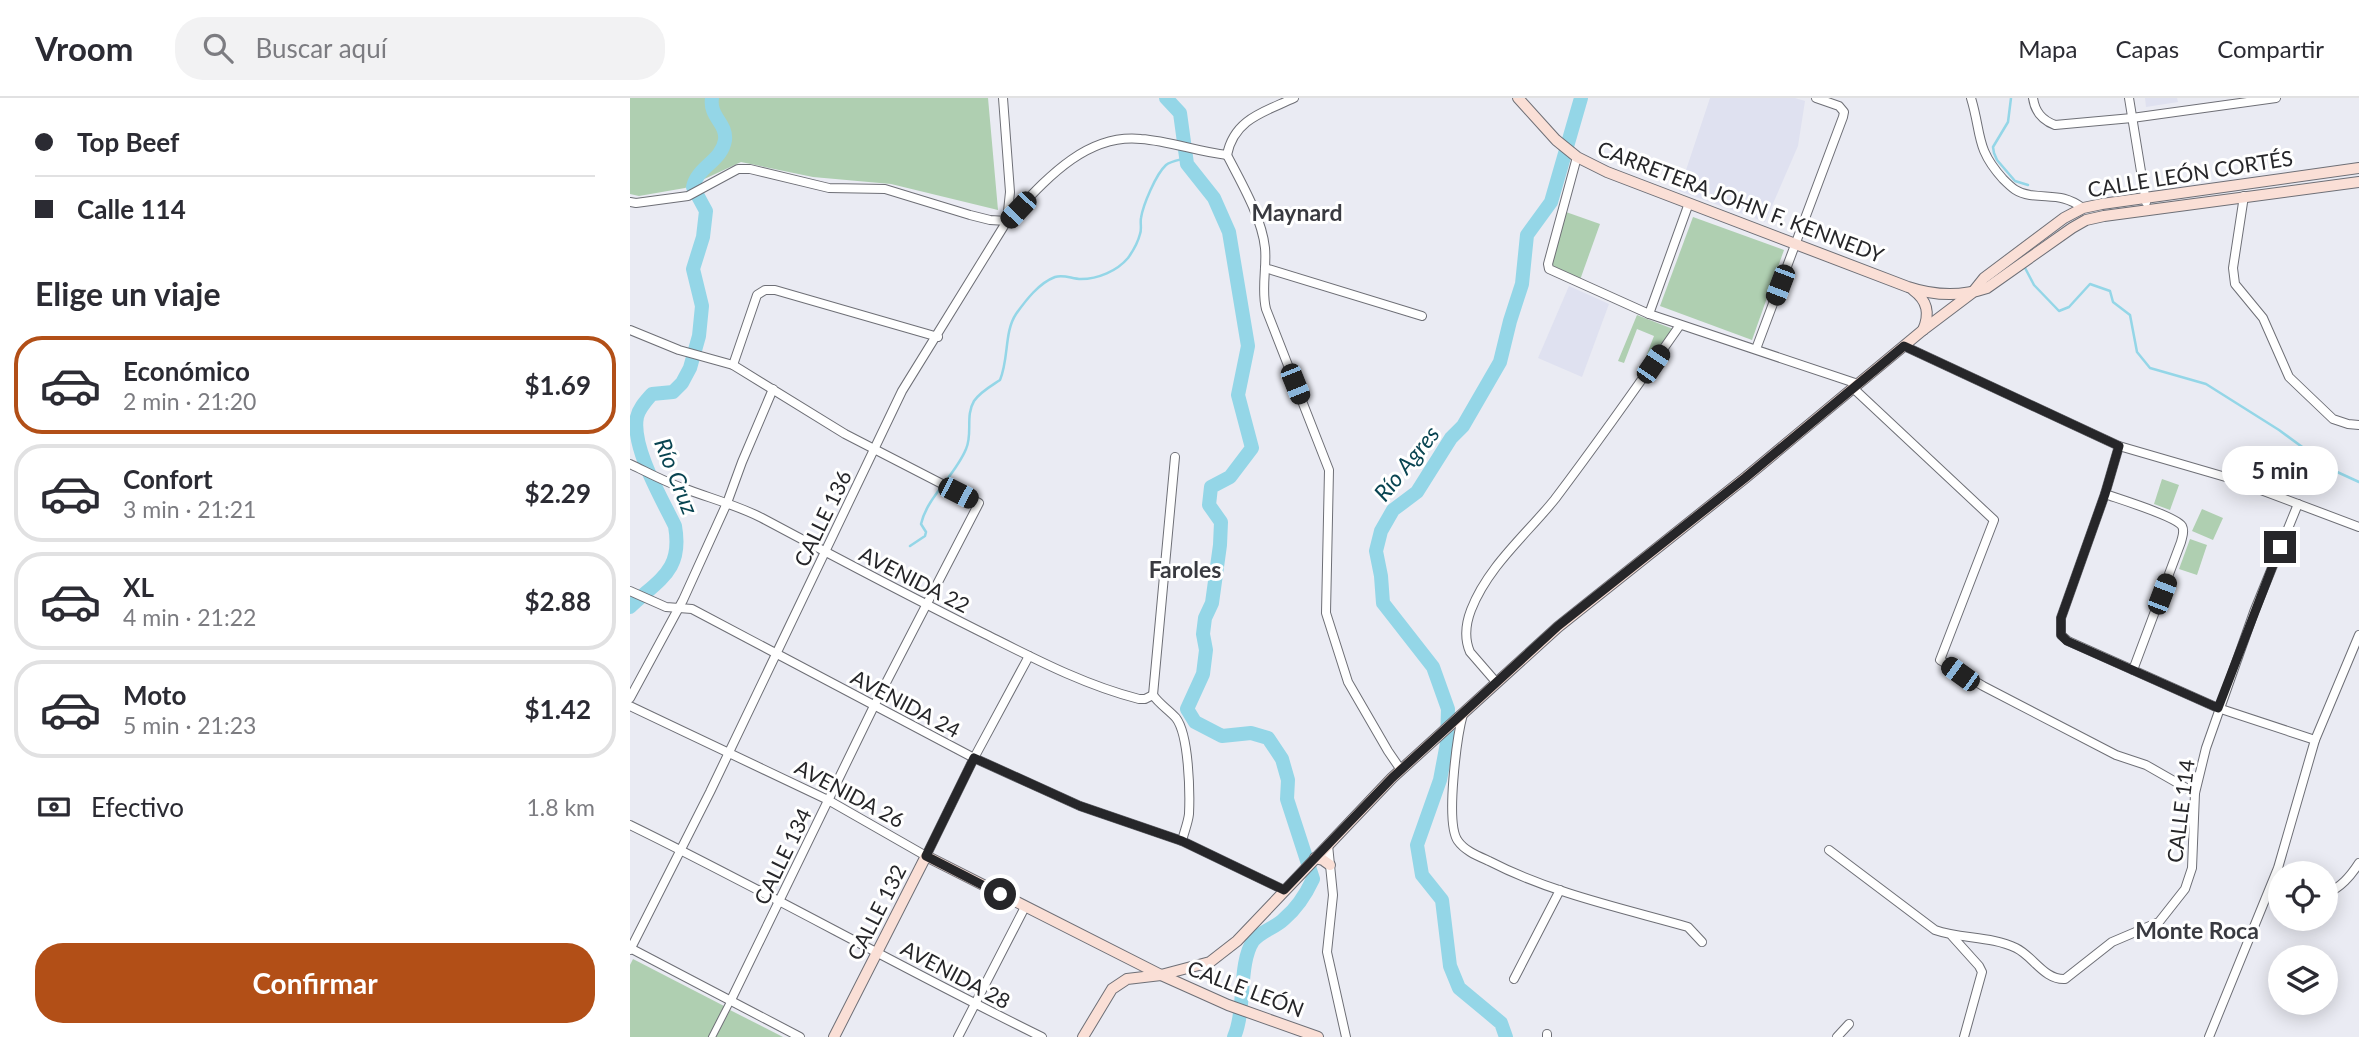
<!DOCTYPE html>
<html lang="es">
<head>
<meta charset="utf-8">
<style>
	:root { --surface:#fff; --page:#f2f2f3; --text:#2b2b33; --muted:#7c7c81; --line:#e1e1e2; --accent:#b24f17 }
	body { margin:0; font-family:Lato,sans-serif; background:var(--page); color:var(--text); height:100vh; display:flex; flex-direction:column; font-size:26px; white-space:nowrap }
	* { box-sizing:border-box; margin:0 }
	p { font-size:23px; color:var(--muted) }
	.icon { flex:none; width:38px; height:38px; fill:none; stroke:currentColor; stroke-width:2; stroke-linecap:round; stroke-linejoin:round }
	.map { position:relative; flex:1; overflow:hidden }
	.sheet { display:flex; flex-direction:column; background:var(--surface); width:630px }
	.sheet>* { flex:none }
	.hud { display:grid; align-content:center; height:154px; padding:0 35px; background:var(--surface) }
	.buttons { position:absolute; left:1638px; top:763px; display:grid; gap:14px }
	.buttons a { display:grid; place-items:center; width:70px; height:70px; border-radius:50%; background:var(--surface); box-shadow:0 4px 18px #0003; font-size:35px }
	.end { position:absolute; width:32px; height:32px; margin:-16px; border:9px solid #262629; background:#fff; box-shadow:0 0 0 4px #fff }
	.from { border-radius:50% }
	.bubble { position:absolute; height:49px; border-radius:24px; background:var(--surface); box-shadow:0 4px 18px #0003; font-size:23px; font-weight:700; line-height:49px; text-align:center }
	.car { position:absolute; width:21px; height:42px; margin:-21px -10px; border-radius:9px; box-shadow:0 0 5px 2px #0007; background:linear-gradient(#222 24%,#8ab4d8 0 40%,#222 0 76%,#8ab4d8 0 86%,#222 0) }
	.hud b { display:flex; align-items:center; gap:24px; height:66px; font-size:26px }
	.hud b+b { border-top:2px solid var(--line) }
	.hud i { width:18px; height:18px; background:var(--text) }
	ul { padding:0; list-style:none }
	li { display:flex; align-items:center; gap:21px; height:98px; margin:0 14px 10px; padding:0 21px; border:4px solid var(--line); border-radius:28px }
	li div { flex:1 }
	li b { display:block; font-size:26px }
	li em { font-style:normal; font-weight:700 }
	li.selected { border-color:var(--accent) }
	li>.icon { width:63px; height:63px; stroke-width:1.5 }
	h2 { padding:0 35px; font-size:32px; line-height:84px }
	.pay { display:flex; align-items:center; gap:18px; height:77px; padding:0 35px; font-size:26px }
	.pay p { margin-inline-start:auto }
	.button { display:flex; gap:14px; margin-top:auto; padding:14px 35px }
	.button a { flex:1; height:80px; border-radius:28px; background:var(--accent); color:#fff; font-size:28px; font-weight:700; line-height:80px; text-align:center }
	header { display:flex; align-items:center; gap:42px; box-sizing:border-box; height:98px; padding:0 35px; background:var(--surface); border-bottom:2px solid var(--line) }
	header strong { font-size:33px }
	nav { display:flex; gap:38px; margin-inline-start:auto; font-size:24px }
	.search { width:490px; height:63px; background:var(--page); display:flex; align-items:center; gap:18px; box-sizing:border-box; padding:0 24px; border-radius:28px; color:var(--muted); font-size:26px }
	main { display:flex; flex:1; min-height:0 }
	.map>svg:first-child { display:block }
	.built { fill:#dfe1f0 }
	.green { fill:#afcfb1 }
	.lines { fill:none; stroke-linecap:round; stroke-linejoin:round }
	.stream { stroke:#94d6e7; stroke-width:2.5 }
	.river { stroke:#94d6e7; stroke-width:14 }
	.pedestrian-casing { stroke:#6e6f76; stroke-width:8 }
	.minor-casing { stroke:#6e6f76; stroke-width:10 }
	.secondary-casing { stroke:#6e6f76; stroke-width:12 }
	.pedestrian { stroke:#fff; stroke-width:6 }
	.minor { stroke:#fff; stroke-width:8 }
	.secondary { stroke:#fadfd6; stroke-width:10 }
	.route { stroke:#262629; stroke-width:9 }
	.labels { text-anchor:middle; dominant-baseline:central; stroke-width:6; stroke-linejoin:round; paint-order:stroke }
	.street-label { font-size:21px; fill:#262629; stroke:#fff }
	.neighbourhood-label { font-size:23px; font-weight:bold; fill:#393a40; stroke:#fff }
	.water-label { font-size:23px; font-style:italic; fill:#084451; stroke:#fff }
</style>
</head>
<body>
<header>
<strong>Vroom</strong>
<div class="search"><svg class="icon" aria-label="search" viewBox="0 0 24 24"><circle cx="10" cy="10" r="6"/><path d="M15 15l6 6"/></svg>Buscar aquí</div>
<nav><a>Mapa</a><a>Capas</a><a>Compartir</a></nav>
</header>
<main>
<section class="sheet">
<div class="hud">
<b><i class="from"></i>Top Beef</b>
<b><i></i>Calle 114</b>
</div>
<h2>Elige un viaje</h2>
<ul>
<li class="selected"><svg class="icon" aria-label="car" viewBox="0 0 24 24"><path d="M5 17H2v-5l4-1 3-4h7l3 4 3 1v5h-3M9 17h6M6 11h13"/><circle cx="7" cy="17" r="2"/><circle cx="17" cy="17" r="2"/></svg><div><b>Económico</b><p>2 min · 21:20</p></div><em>$1.69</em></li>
<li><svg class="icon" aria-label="car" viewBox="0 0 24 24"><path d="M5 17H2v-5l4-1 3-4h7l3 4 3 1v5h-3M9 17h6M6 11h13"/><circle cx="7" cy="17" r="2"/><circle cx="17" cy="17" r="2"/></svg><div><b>Confort</b><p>3 min · 21:21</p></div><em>$2.29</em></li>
<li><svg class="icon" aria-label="car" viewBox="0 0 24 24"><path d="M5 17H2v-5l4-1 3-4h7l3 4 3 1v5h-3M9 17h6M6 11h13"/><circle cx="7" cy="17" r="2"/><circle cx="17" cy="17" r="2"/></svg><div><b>XL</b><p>4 min · 21:22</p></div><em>$2.88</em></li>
<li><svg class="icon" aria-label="car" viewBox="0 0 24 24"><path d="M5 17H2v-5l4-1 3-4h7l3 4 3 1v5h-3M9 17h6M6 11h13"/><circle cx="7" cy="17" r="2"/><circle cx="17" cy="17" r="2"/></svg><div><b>Moto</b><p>5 min · 21:23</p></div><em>$1.42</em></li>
</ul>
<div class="pay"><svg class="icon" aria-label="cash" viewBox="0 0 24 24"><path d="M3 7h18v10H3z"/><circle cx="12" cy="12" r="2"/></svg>Efectivo<p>1.8 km</p></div>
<div class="button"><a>Confirmar</a></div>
</section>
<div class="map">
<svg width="1729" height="939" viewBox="0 0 1729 939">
	<rect width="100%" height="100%" fill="#eaebf3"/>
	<g class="built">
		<path d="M1080,0H1165L1175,3L1168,48L1135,124L1049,93Z"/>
		<path d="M1515,0H1547L1548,4L1516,9Z"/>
		<path d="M939,188L979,206L952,279L908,260Z"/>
	</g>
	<g class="green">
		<path d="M0,0H358L368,112L261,86L183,79L111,64L55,90L9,98L0,96Z"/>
		<path d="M936,114L970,126L950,182L920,169Z"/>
		<path d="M1063,119L1154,152L1122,242L1030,208Z"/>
		<path d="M1007,217L1043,231L1010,274L1024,238L1007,231L994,265L988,263Z"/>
		<path d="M1532,381L1549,387L1540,412L1524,406Z"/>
		<path d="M1572,411L1593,420L1583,442L1562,433Z"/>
		<path d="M1560,441L1577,447L1567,477L1549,471Z"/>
		<path d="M3,861L96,909L80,939H0V867Z"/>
		<path d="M100,912L153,939H86Z"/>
	</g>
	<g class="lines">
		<g class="stream">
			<path d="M1381,0L1378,24L1363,49L1364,55L1367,62L1385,83L1398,87"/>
			<path d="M1394,168L1404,187L1429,213L1439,209L1460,186L1480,193L1483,204L1500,217L1507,254L1520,270L1576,286L1649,332L1705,373L1729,384"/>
			<path d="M280,448L295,438L296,434L291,426C297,399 325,378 336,351C343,336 335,318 344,303C350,294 361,288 370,282C379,261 374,234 386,216C396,202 409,185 425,179C434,176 442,181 451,181C468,181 487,173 498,160C503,153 508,144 510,136C512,131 510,125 511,120C513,107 526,76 536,67C541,63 550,62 556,60"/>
		</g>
		<g class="river">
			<path d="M536,0L550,15L557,66L584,100L599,134L618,248L608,297L622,350L600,379L581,389L579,407L591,424L590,447L582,505L575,520L573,536L576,552L573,576L557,611L565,624L592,638L621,635L638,640L652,661L658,682L657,701L683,781C676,796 666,811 654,821C645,830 631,833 623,843C608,866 616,912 604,939"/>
			<path d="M0,509C29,481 53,473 45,428C32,401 1,349 7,319C9,310 16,303 22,296L43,294L52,285L60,270L69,238L72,208L63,171L73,139L76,113L63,89C67,69 92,63 95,42C97,25 79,19 82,0"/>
			<path d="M876,939L871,925L829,890L820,868L812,802L792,777L787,747L810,682L817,645L818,611L803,569L753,505L751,478L746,453L751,433L763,412L787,394L821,340L833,328L870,264L880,223L892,186L897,137L921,104L951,0"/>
		</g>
		<defs>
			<path id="pedestrian" d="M82,939L101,902"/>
			<g id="minor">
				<path d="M1341,0C1352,36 1345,50 1373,81C1382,90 1387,95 1400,97C1423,100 1433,96 1453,110"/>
				<path d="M1403,0C1405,14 1412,22 1425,27L1502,20L1646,0"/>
				<path d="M1499,0L1516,104"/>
				<path d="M597,57C611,84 632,120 635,150C637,170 631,191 636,211L699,372L696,515L718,584L758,653L771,672"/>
				<path d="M597,57C604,21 634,14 664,0"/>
				<path d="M947,59L918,166L919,171L1019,216L1228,286"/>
				<path d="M1614,98L1603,170L1605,186L1633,220L1659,279L1703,321L1718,326L1729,327"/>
				<path d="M0,104L6,105L58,98L108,71H120L199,90L255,91L340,117L360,122L377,123"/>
				<path d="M377,123C413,85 454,35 511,41C540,43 568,54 597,57"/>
				<path d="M635,170L792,218"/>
				<path d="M1019,216L1059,105"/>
				<path d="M0,232L49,252L103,267L215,336L349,405L244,608L101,902"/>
				<path d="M1274,248L1489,348L1599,380L1729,429"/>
				<path d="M1126,251L1213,19L1214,14L1209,8L1186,0"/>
				<path d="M103,267L127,197L135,192H145L308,239"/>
				<path d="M1223,290L1364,422L1310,562L1353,588L1486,657L1516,667L1565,695"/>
				<path d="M1489,348L1475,396L1431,520V537L1438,543L1588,610L1685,642"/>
				<path d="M0,366C17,374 35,384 53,390C79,400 107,407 132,420C205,459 279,498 353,535C403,560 454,587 509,601H515L523,597"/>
				<path d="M1475,396C1489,401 1545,418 1552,428C1555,434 1552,439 1551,444L1503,572"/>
				<path d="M0,493L36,509L62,511L344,660L450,708L552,743L654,792"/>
				<path d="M866,584L840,554C834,540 836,525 841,512C858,468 897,436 925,401C968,344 1009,286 1050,227"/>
				<path d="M523,597L545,359"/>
				<path d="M523,597C529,606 539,612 546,620C559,637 560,694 559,716C558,725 554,734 552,743"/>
				<path d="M0,600L53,502L97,405L112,364L143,291"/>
				<path d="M0,608L198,702L296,758L344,660L399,558"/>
				<path d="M833,616C827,638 815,726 828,743C835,753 848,758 859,763C921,795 991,810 1058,829L1072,844"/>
				<path d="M0,727C139,795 273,871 412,939"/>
				<path d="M698,747L703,797L697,854L716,939"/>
				<path d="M1199,752L1305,832C1331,841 1361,838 1386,850C1403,858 1414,882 1435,881L1482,844L1529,824L1555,791L1562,770L1565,695L1576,650L1624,514L1668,406"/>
				<path d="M1696,796C1711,789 1720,779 1729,765"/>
				<path d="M1322,838L1349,868L1352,874L1334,939"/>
				<path d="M0,850L170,939"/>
				<path d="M0,852L80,694L272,293L377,123L380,94L373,0"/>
				<path d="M884,881L930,792"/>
				<path d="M917,936V939"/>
				<path d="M328,939L395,809"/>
				<path d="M1207,939L1219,926"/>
				<path d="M1579,939L1648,770L1685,642L1729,537"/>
			</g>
			<g id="secondary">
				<path d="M888,0L926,42L947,59L977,74L1278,189C1305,198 1330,199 1357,190L1442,130L1456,122L1474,118L1729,84"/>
				<path d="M1283,192C1298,203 1300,216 1293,232"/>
				<path d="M685,760L693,762L700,767"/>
				<path d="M204,939L296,758L531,877L598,907L688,939"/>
				<path d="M453,939L482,891L497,881L531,877L580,864L607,843L762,680L928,529L1115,380L1293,232L1342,195L1354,180L1434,120L1453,110L1472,106L1729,70"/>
			</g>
		</defs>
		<use href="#pedestrian" class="pedestrian-casing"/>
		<use href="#minor" class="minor-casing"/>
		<use href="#secondary" class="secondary-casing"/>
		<use href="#pedestrian" class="pedestrian"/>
		<use href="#minor" class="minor"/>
		<use href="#secondary" class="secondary"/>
	</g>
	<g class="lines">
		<path class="route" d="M370,796L296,758L344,660L450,708L552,743L654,792L762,680L928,528L1115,380L1274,248L1489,348L1475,396L1431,520V537L1437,543L1588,610L1650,449"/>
	</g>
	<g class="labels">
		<g class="street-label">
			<text transform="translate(1560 75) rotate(-9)">CALLE LEÓN CORTÉS</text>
			<text transform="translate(1111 103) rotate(21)">CARRETERA JOHN F. KENNEDY</text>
			<text transform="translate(192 420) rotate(-64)">CALLE 136</text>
			<text transform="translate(285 481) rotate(27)">AVENIDA 22</text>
			<text transform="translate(276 605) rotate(28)">AVENIDA 24</text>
			<text transform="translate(220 695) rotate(28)">AVENIDA 26</text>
			<text transform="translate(1550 713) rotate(-83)">CALLE 114</text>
			<text transform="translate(152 758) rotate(-64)">CALLE 134</text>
			<text transform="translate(246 814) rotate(-63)">CALLE 132</text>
			<text transform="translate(326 876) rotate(28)">AVENIDA 28</text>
			<text transform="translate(616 890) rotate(21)">CALLE LEÓN</text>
		</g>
		<g class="neighbourhood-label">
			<text x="667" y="114">Maynard</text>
			<text x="555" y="471">Faroles</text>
			<text x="1567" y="832">Monte Roca</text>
		</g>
		<g class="water-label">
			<text transform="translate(776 365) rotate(-51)">Río Agres</text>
			<text transform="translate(47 378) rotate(68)">Río Cruz</text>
		</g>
	</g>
</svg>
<div class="buttons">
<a><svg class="icon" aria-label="locate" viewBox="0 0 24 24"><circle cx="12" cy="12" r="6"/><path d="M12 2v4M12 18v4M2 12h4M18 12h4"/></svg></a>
<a><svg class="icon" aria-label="layers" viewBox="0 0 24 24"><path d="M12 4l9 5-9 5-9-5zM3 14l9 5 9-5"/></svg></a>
</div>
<i class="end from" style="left:370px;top:796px"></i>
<i class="end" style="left:1650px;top:449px"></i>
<div class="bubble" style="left:1592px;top:348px;width:116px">5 min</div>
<i class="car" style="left:388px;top:112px;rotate:223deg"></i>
<i class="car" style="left:1150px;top:187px;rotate:201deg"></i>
<i class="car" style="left:1023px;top:266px;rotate:34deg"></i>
<i class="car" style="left:665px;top:286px;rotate:158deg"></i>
<i class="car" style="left:328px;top:395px;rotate:117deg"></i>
<i class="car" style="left:1532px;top:496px;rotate:21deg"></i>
<i class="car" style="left:1330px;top:576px;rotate:306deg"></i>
</div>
</main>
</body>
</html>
